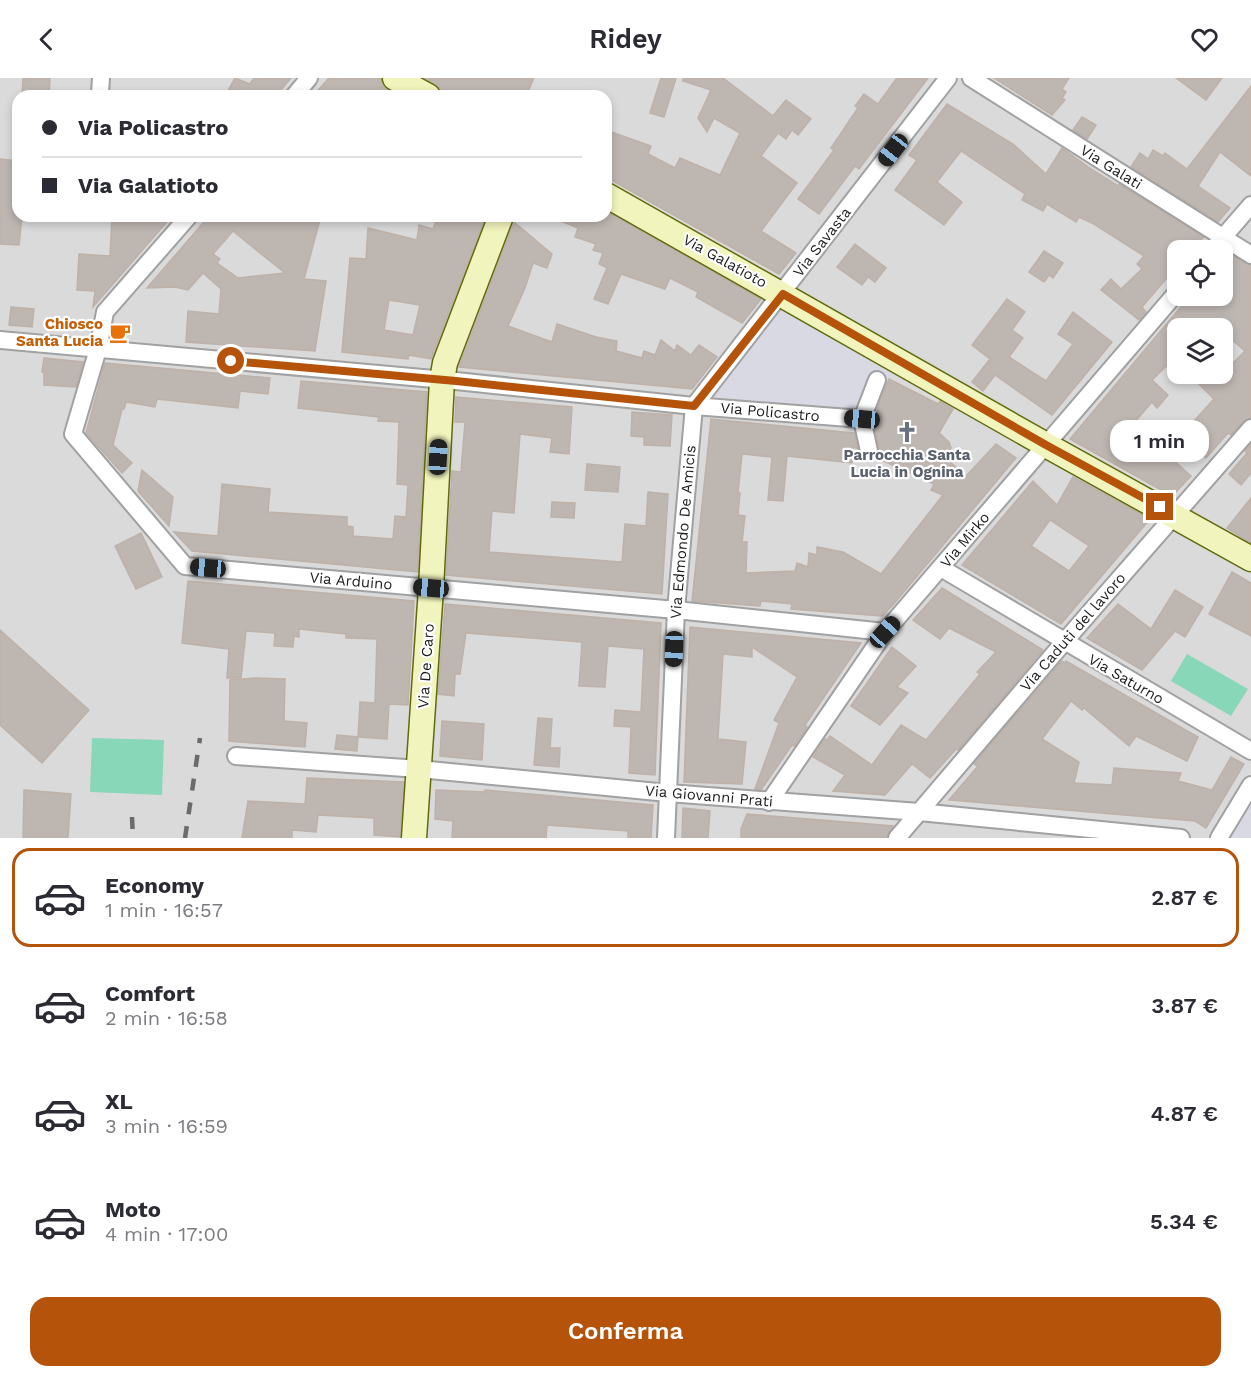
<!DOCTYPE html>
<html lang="it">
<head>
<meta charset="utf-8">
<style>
	:root { --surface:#fff; --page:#f2f2f3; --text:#2b2b33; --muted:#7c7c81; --line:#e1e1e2; --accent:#b45309 }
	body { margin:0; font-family:"Work Sans",sans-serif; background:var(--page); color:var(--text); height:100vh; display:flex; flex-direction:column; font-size:22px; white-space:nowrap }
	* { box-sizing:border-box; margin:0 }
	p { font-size:20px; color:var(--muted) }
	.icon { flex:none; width:33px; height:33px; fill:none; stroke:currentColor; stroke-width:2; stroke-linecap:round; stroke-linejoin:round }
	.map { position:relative; height:760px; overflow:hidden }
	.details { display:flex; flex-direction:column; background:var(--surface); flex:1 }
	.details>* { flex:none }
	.hud { position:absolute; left:12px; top:12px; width:600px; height:132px; border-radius:18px; box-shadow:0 3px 9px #0003; display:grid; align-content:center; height:132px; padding:0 30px; background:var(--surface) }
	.buttons { position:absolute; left:1167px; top:162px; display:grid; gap:12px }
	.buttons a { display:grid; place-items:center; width:66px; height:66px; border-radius:12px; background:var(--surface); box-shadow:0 3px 9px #0003; font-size:30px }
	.end { position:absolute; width:27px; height:27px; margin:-14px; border:8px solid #b45309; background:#fff; box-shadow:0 0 0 3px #fff }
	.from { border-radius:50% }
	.bubble { position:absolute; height:42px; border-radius:18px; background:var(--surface); box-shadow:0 3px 9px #0003; font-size:20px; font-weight:600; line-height:42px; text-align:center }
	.car { position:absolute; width:18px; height:36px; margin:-18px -9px; border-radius:8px; box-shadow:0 0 4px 2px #0007; background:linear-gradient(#222 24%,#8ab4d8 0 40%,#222 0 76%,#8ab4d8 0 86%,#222 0) }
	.hud b { display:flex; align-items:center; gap:21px; height:57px; font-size:22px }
	.hud b+b { border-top:2px solid var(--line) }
	.hud i { width:15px; height:15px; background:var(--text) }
	ul { padding:10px 0 0; list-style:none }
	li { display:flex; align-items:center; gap:18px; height:99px; margin:0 12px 9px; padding:0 18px; border:3px solid transparent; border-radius:18px }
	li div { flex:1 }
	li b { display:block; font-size:22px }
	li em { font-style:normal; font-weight:600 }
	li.active { border-color:var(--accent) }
	li>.icon { width:54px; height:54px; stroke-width:1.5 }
	.button { display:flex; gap:12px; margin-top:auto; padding:12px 30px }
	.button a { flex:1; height:69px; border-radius:18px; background:var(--accent); color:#fff; font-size:24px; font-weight:600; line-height:69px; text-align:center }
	header { display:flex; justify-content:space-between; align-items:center; height:78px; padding:0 30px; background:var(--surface); font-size:27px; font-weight:600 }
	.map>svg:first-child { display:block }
	.residential { fill:#dbdada; fill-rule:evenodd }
	.pitch { fill:#88d7b8 }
	.plaza { fill:#d8d9e3 }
	.building { fill:#beb6b1; stroke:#beb1a8; stroke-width:1.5; fill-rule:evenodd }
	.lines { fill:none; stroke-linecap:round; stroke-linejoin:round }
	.street-casing { stroke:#a1a1a1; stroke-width:20 }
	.secondary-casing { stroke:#616b0e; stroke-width:27 }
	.street { stroke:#fff; stroke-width:16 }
	.secondary { stroke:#f1f4bc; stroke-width:24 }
	.rail { stroke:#6b6b6b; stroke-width:4.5; stroke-dasharray:12 12; stroke-linecap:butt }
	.route { stroke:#b45309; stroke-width:8 }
	.labels { text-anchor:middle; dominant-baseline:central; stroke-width:4.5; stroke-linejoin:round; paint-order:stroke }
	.street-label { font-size:15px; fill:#1d1d1d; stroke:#fff }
	.food-label { font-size:15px; font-weight:bold; fill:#c56008; stroke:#fff; text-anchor:end }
	.worship-label { font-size:15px; font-weight:bold; fill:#5b616d; stroke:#fff }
</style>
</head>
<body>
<header><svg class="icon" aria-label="back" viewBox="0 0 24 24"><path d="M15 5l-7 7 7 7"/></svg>Ridey<svg class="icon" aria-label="heart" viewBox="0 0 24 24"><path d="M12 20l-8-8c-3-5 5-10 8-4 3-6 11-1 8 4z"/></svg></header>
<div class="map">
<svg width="1251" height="760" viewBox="0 0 1251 760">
	<rect width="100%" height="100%" fill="#eeeae4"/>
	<path class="residential" d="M0,0H1251V760H0ZM18,18H606V138H18ZM1178,172H1222V218H1178ZM1178,250H1222V296H1178Z"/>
	<g class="pitch">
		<path d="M1187,576L1248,611L1231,638L1171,603Z"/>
		<path d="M92,660L164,662L162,717L90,714Z"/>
	</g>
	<g class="plaza">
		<path d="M782,216L898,282L879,326L874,355L876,379L869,373L861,341L694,328Z"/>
		<path d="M1251,707V760H1219Z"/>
	</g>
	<g class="building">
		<path d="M23,0H50L49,18H22Z"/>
		<path d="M235,0L250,6L254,0H291L276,18H225Z"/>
		<path d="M329,0H381L383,8L398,18H313Z"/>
		<path d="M425,0H534L526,18H442L440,10Z"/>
		<path d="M661,0H676L664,39L650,35Z"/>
		<path d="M683,0H723L773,38L786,22L811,41L798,57L792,52L786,61L778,55L761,78L797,105L761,153L796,175L779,196L606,99V52L651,68L648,76L675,90L680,80L720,97L740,55L714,40L707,54L698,40L711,12L683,3Z"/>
		<path d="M897,0H928L859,91L855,88L819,136L798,121L834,72L831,70L858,30L855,28L864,16L878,26Z"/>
		<path d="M994,0H1069L1062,11L1066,14L1062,20L1065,22L1052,37Z"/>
		<path d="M1176,0H1222L1206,22Z"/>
		<path d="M1251,8V98L1220,74L1198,108L1230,130L1218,144L1131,89L1140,75L1148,81L1153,72L1163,78L1165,75L1187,91Z"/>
		<path d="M947,26L1013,66L1046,96L1062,70L1091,91L1118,108L1119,106L1204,159L1192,172H1178V187L1142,229L1146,234L1139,242L1101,212L1111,201L1121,211L1142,191L1137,186L1144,178L1094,146L1079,139L1076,144L1047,126L1043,133L1022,122L1025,116L961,73L937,104L962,124L944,147L895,112L917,82L909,77Z"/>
		<path d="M1082,39L1096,47L1087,61L1073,52Z"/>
		<path d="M0,81L18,83L16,138H22L19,167L0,166Z"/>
		<path d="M606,133L761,221L742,245L696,219L698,214L670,200L665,211L621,196L608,226L594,221L607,190L599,186L603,175L593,172L596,166L575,159L578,150L549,138H606Z"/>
		<path d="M138,138H172L93,229L95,213L77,212L79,176L110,178L112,140L137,142Z"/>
		<path d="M209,138H321L304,201L326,203L315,273L186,264L188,233L219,236L221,211L203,195L188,212L175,209L147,210ZM233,153L255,171L285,195L238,200L217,185L220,181L213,176Z"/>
		<path d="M438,138H486L431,281L409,277L408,281L342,274L350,180L366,181L368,150L417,162L419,147L433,151ZM389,222L420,227L413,257L384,252Z"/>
		<path d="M514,144L552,176L547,190L533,185L525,210L508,248L552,264L557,246L596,259L617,263L616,273L642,280L644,273L655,277L661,262L675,273L677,267L691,277L699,267L717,279L692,311L459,289Z"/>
		<path d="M855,166L886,190L875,204L868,199L862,207L837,189Z"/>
		<path d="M1044,173L1063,185L1053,200L1049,197L1044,204L1029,194Z"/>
		<path d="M1229,176L1251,187V340L1244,343L1231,357L1228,355L1206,380L1182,356L1214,321L1198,305L1208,296H1222L1245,273L1222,253V250H1178V277L1152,302L1168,317L1157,330L1152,324L1133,346L1191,398L1172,418L1070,361L1190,218L1192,219L1194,218H1222V183Z"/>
		<path d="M1007,221L1025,234L1012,252L1023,260L1009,279L1046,303L1073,266L1058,256L1073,234L1112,264L1052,337L995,297L983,313L972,304L990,281L972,267Z"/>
		<path d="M11,229L34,231L32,249L9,247Z"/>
		<path d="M44,280L83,284L76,309L44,307V294H42Z"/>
		<path d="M105,285L270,300L268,316L240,313L238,330L157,321L155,329L126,324L124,331H122L113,367L132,385L122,395L86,355Z"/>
		<path d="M889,301L938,326L940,323L953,331L939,355L949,364L951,370L946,380L966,398L996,366L1016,380L892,528L882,538L791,531L792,526L761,523L760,528L692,523L711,341L854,355L858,371L853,369L852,385L787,378L783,423L768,422L772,379L742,376L738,415H740L738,437L745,438L742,464H747L746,495L795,493L797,485L808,489L809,475L817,477V469L843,474L881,496L943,417L931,412L934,406L877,380L879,371L875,350L878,328Z"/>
		<path d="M301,303L427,314L418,494L192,473L174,454L218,458L222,406L270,411L268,434L347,439V448L353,449V458L393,461L395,438L406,439L408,407L397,406L399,344L378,343L379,339L298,330Z"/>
		<path d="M456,319L572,329L569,376L550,374L552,360L520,356L514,435L492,433L489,474L622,484L625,446L646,448L648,414L668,416L662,516L446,497L452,393L461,394L465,344H455Z"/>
		<path d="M632,334L672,337L670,368L644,367V359L631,358Z"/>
		<path d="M1251,366V395L1241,407L1229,396L1247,375L1245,373Z"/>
		<path d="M587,386L620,389L618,414L585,412Z"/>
		<path d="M142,392L173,419L169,448L138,413Z"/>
		<path d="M1073,399L1150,441L1061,546L962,487L1033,403L1057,427ZM1050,442L1089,468L1069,493L1031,468Z"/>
		<path d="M1251,420V465L1227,450Z"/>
		<path d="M552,424L575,425L574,440L551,439Z"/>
		<path d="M141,455L162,499L136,511L115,468Z"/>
		<path d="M1232,494L1251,505V558L1209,536Z"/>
		<path d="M188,503L414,523L408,627L389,626L387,661L358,659L360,624L375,625L377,561L346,560V556L299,551V559L294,558L293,569L274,568L275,555L246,553L241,600H227L229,571L182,565Z"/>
		<path d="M942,510L1043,572L958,672L956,671L930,700L912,686L885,717L833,713L845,697L813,679L825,661L827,662L830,658L872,687L901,647L926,662L980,596L977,594L996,574L949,550L940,561L913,542Z"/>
		<path d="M1175,512L1203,529L1185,559L1175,553L1142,592L1087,560L1118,526L1151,551Z"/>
		<path d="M445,526L661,545L655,697L629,695L631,649L614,648L615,632L641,634L644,571L608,568L605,609L579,608L582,564L466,555L460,596H455L454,618L438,616Z"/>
		<path d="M690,549L861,565L805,647L807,649L794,668L792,667L761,712L755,711L779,645L774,642L797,599L752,569V579L723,576L718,661L746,664L742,706L684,704Z"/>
		<path d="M0,552L89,632L42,685L0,647Z"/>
		<path d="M892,569L916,588L897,609L908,615L880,647L851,628Z"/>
		<path d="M1062,583L1065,585L1066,583L1198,659L1187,683L1136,658L1129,668L1084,630L1082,632L1071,623L1042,661L1079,684L1074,705L1112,707L1114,690L1181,695L1178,703L1212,712L1231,679L1244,686L1206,750L1195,743L949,722L978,688L974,686Z"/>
		<path d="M256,600L285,601L284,643L307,645L305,669L229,663L230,602Z"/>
		<path d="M538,640L552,641L550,670H560L559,689L534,687Z"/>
		<path d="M442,643L484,646L482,682L440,678Z"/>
		<path d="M337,657L358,659L357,673L335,671Z"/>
		<path d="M307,700L404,704L400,759L374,757V740L318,737L316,754L292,752V760H242L248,723L305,726Z"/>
		<path d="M24,712L71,716L68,760H23Z"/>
		<path d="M436,712L485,714V712L653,727L651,760H628V753L547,747L546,760H452L453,743L435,741Z"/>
		<path d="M683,730L710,733L708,760H682Z"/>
		<path d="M747,736L834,743L893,748L887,760H741V751Z"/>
	</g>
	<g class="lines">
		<defs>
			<g id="street">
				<path d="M971,0L1251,177"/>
				<path d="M100,15L101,0"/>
				<path d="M294,18L309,0"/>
				<path d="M189,138L105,234L98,271L73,356L185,488L676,532L885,554"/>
				<path d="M1212,172L1251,127"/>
				<path d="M0,262L456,303L694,328L862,341L869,373"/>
				<path d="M694,328L948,0"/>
				<path d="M862,341L877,302"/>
				<path d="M941,490L1251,673"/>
				<path d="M236,678L419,691L668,715L919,734L1181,760"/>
				<path d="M769,724L885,554L1178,213"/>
				<path d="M666,760L676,532L694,328"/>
				<path d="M897,760L1064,564L1251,350"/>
				<path d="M1219,760L1251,707"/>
			</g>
			<g id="secondary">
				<path d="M395,0L428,18"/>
				<path d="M606,117L1046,367L1251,481"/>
				<path d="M414,760L431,510L442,302L445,285L501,138"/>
			</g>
		</defs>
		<use href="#street" class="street-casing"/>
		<use href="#secondary" class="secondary-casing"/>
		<use href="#street" class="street"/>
		<use href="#secondary" class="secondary"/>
		<g class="rail">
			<path d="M132,739L133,760"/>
			<path d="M185,760L200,660"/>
		</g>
	</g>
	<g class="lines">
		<path class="route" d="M231,283L456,303L694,328L783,216L1046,367L1160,429"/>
	</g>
	<defs>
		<symbol id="cafe-bare" viewBox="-9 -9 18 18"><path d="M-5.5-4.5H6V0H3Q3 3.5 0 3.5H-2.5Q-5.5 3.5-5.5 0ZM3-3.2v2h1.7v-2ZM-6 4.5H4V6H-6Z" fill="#e8710a" stroke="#fff" stroke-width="2.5" paint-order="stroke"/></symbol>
		<symbol id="church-bare" viewBox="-9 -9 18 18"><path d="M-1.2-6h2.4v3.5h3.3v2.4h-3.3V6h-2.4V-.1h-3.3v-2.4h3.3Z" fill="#6b7280" stroke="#fff" stroke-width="2.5" paint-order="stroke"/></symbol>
	</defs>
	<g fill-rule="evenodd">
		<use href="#cafe-bare" x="105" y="240" width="30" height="30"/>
		<use href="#church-bare" x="892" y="339" width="30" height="30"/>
	</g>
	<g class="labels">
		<g class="street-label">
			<text transform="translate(1111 89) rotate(32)">Via Galati</text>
			<text transform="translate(822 164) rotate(-52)">Via Savasta</text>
			<text transform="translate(725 183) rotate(29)">Via Galatioto</text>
			<text transform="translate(770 334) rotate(5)">Via Policastro</text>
			<text transform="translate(683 454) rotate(-85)">Via Edmondo De Amicis</text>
			<text transform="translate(965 462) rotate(-50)">Via Mirko</text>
			<text transform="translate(351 503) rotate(5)">Via Arduino</text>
			<text transform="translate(1073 554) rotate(-49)">Via Caduti del lavoro</text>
			<text transform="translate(426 588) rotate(-86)">Via De Caro</text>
			<text transform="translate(1126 601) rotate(30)">Via Saturno</text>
			<text transform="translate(709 718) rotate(5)">Via Giovanni Prati</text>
		</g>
		<g class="food-label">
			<text x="103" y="246">Chiosco<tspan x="103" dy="17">Santa Lucia</tspan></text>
		</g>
		<g class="worship-label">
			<text x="907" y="377">Parrocchia Santa<tspan x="907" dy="17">Lucia in Ognina</tspan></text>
		</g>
	</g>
</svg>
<div class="buttons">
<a><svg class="icon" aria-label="locate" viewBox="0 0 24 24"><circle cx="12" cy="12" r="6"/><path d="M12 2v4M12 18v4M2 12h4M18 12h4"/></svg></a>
<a><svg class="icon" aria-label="layers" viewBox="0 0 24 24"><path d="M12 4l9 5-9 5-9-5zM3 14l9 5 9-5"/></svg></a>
</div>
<i class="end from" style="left:231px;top:283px"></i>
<i class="end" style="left:1160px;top:429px"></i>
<div class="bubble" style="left:1110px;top:342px;width:99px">1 min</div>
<i class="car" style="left:893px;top:72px;rotate:218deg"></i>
<i class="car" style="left:862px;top:341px;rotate:275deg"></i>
<i class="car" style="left:438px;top:379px;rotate:3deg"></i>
<i class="car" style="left:208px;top:490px;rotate:275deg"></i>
<i class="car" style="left:431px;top:510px;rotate:275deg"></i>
<i class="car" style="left:885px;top:554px;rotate:42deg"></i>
<i class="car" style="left:674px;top:571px;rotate:182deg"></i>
<div class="hud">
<b><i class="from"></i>Via Policastro</b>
<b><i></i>Via Galatioto</b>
</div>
</div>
<section class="details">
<ul>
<li class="active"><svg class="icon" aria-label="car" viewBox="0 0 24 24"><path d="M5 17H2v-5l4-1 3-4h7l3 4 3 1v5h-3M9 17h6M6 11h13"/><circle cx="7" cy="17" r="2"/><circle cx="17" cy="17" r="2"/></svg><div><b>Economy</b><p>1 min · 16:57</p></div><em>2.87 €</em></li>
<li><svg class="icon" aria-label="car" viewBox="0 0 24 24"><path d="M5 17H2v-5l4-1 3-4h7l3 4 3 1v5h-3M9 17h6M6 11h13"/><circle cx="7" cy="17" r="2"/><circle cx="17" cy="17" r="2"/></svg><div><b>Comfort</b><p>2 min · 16:58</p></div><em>3.87 €</em></li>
<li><svg class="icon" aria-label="car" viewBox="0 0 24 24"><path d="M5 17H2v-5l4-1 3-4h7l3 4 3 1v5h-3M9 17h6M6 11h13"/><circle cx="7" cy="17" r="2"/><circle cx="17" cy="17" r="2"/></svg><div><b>XL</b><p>3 min · 16:59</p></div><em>4.87 €</em></li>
<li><svg class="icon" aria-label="car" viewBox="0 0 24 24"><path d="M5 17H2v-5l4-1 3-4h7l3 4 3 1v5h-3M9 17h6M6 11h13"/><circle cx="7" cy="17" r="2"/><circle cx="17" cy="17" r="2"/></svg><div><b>Moto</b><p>4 min · 17:00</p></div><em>5.34 €</em></li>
</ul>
<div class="button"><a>Conferma</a></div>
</section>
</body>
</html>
